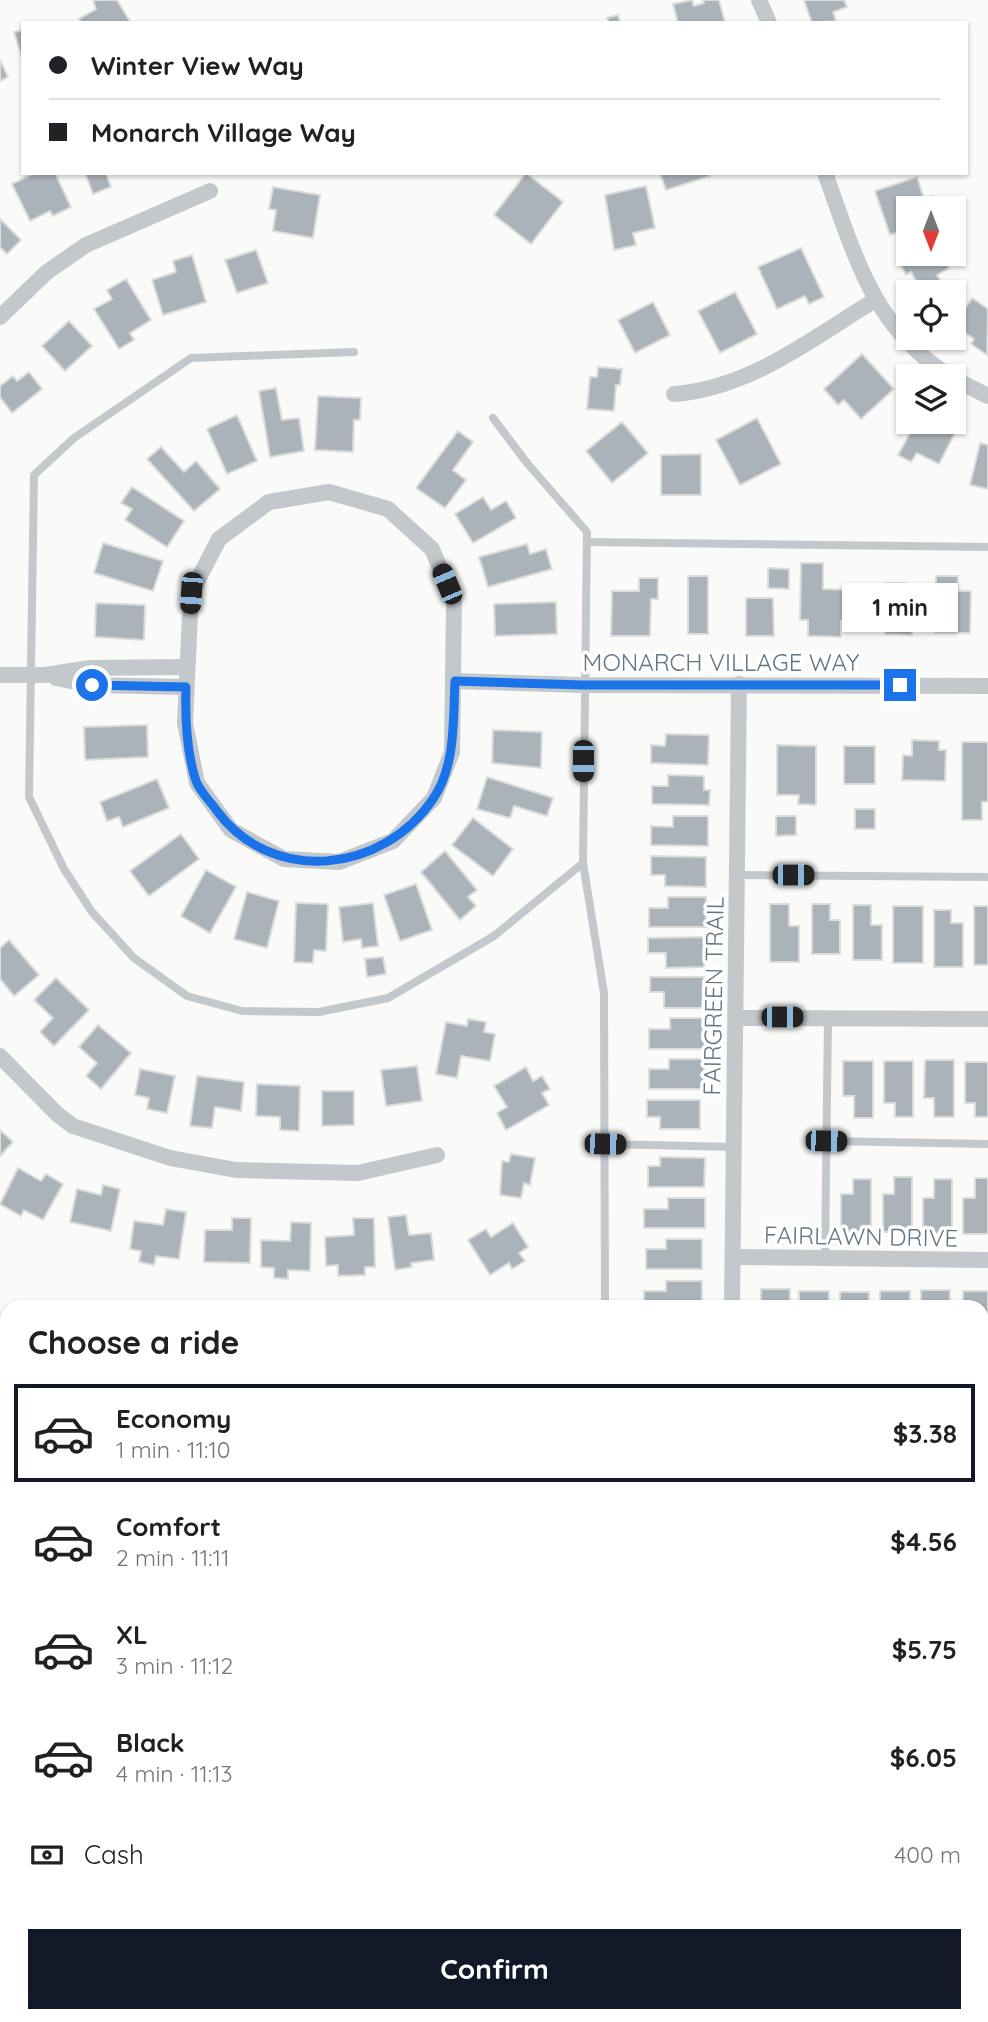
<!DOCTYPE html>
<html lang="en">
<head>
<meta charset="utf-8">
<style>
	:root { --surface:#fff; --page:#f6f6f6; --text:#202124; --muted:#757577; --line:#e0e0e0; --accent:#111827 }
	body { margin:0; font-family:Quicksand,sans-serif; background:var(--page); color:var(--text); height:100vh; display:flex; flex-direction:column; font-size:26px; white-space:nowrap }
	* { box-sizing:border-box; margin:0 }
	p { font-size:23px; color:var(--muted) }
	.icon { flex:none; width:38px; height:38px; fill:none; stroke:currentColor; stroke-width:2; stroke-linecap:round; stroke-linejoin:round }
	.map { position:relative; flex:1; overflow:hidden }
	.side { position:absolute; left:0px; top:1300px; width:989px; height:723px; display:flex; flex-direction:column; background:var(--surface); border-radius:21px 21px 0 0; box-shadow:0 2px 5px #0004 }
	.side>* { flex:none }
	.top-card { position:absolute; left:21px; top:21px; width:947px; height:154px; border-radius:0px; box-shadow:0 2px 5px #0004; display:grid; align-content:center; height:154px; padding:0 28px; background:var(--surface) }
	.needle { width:46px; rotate:180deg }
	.buttons { position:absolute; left:896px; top:196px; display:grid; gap:14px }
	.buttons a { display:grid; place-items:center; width:70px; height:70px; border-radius:0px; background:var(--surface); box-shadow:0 2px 5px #0004; font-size:35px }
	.end { position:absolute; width:32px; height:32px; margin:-16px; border:9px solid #1a73e8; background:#fff; box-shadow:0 0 0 4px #fff }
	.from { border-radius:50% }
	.bubble { position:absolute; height:49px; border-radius:0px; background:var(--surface); box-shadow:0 2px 5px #0004; font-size:23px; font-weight:700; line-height:49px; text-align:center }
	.car { position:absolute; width:21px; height:42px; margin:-21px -10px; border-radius:9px; box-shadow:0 0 5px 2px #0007; background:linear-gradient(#222 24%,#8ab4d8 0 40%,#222 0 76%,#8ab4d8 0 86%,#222 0) }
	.top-card b { display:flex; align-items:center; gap:24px; height:66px; font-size:26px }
	.top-card b+b { border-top:2px solid var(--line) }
	.top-card i { width:18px; height:18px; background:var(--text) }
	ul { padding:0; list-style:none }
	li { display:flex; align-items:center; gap:21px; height:98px; margin:0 14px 10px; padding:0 14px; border:4px solid transparent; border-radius:0px }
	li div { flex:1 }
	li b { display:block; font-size:26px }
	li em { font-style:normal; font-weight:700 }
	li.active { border-color:var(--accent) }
	li>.icon { width:63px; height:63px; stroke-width:1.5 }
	h2 { padding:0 28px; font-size:32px; line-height:84px }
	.pay { display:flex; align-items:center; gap:18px; height:77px; padding:0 28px; font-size:26px }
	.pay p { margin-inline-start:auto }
	.button { display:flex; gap:14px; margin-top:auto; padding:14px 28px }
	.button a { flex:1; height:80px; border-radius:0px; background:var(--accent); color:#fff; font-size:28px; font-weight:700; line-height:80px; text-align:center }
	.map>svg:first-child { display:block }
	.building { fill:#aab3b9; stroke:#dcdcda; stroke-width:2 }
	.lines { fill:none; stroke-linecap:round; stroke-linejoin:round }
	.service { stroke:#c3c8cc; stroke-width:8 }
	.minor { stroke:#c3c8cc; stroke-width:16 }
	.route { stroke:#1a73e8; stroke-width:9 }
	.labels { text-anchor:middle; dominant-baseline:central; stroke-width:7; stroke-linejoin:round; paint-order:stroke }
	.street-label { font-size:24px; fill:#657683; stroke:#fff }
</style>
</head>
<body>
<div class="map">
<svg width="988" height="2022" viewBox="0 0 988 2022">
	<rect width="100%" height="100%" fill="#fafaf8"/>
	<g class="building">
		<path d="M117,0L131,23H81L79,19L96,9L93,0Z"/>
		<path d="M692,0L694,6L704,3L703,0H719L725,23H678L673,4Z"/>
		<path d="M804,0H844L847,7L833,12L836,21L812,23Z"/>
		<path d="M618,15L620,23H609L607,18Z"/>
		<path d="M23,30V62L14,32Z"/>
		<path d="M0,60L8,77L0,81Z"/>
		<path d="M35,173H55L71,207L53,216L50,211L30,221L12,184Z"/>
		<path d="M85,173H108L106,174L111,187L93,194Z"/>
		<path d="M526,173L563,202L531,244L494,215Z"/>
		<path d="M660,173H709L710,176L666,190Z"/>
		<path d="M917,177L924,199L933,196L937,208H908V229L890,235L875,191Z"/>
		<path d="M646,186L655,228L633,233L636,245L614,250L605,195Z"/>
		<path d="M273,187L320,195L313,238L273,231L276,210L269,209Z"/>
		<path d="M0,219L21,240L7,254L0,247Z"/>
		<path d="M801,248L824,297L809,304L805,296L777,309L758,267Z"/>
		<path d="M256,250L268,283L237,293L225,260Z"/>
		<path d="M954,251L956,255L947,261L943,254H954Z"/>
		<path d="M908,253L941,254L949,268L937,275L942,283L922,292L911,272L906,275L898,259Z"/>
		<path d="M192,255L206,302L163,315L152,280L176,272L173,261Z"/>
		<path d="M126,279L151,320L130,333L134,340L119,349L94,309L112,299L107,290Z"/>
		<path d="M735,292L757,334L720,353L698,311Z"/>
		<path d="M972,298L988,309L987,355L971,344L974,339L954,325Z"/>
		<path d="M653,302L670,335L635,353L618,320Z"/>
		<path d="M69,321L92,346L65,371L42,346Z"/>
		<path d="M862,354L894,389L861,419L844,400L838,405L824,389Z"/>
		<path d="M598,367L622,369L620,385H616L614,411L587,409L590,377H597Z"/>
		<path d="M29,372L42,389L12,413L0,397V386L13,376L17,381Z"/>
		<path d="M276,388L282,420L299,418L304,451L270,457L259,391Z"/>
		<path d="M318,396L361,398L360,420H354L353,452L315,450Z"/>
		<path d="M237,415L257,461L227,474L207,429Z"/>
		<path d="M757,418L781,464L740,485L716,440Z"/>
		<path d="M622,422L648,453L612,483L586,451Z"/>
		<path d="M916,422H937L956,431L939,464L917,453L911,462L898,455Z"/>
		<path d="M458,431L473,442L453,470L466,480L445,508L416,488Z"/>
		<path d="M980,443L988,445V489L970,485Z"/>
		<path d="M161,447L184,472L196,461L220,489L194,511L147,459Z"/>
		<path d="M701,454V495H661V455Z"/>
		<path d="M132,487L184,521L167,547L125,520L132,509L121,503Z"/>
		<path d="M483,497L491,510L506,501L516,518L473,543L455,514Z"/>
		<path d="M103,543L163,561L153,591L94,573Z"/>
		<path d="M527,544L530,554L546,549L552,569L488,587L479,557Z"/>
		<path d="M801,563H823V589L848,590V622L841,621V637L808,636V620H800Z"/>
		<path d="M768,568L789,569V589L768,588Z"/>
		<rect x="688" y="576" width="20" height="58"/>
		<path d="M936,576H958V591H971L970,633H935Z"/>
		<path d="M639,578H658V599H651L650,636H611L612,591H639Z"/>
		<path d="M886,583H905L904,600H912V635L885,634Z"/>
		<path d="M746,598H773L774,636H746Z"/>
		<path d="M556,602L557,634L495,636L494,604Z"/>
		<path d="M96,603L145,605L144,640L95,637Z"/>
		<path d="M147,725L148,757L85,760L84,727Z"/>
		<path d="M493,730L542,732L541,768L492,763Z"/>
		<path d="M666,734L709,735L708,765L651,763V745L665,746Z"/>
		<path d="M912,740L939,741V750H946L945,781L902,780L903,755L912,756Z"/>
		<path d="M962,742H988V802H982V820H962Z"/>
		<path d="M777,745L816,746V805L798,804L799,795H777Z"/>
		<rect x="844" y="746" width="31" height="38"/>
		<path d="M668,775L704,776V790H710L709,805L652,804V786H668Z"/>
		<path d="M487,777L553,798L547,816L514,806L510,818L477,809Z"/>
		<path d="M157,779L169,808L123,827L119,817L107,821L100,802Z"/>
		<rect x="855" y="809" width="20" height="20"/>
		<path d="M673,816H708V846L651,845V826L673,827Z"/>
		<path d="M776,816H796V835L776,836Z"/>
		<path d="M473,818L513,849L493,876L452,845Z"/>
		<path d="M181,834L199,859L149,896L130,871Z"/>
		<path d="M445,851L477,890L468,897L476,906L460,920L421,872Z"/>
		<path d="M651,856L706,857V887L665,886V875H651Z"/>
		<path d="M206,870L236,887L210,933L181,916Z"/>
		<path d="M416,884L432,930L400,941L384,895Z"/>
		<path d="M247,892L279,901L267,948L234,939Z"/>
		<path d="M668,897H706V927H649V908H668Z"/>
		<path d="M296,903L328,904L326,951L314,950L313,963L294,962Z"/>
		<path d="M373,903L378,946L362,948L361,939L343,942L339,907Z"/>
		<path d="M770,904H789V926H799V962H770Z"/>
		<path d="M812,904H830V920H840V954H812Z"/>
		<path d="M853,905H871V925H882V960H853Z"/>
		<rect x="893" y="906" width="30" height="57"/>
		<rect x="974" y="906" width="14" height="59"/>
		<path d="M934,910H951V923H963V967H934Z"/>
		<path d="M704,937V967L666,968V953H648V938Z"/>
		<path d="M9,940L39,975L14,996L0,979V948Z"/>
		<path d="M383,957L386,974L367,977L365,959Z"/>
		<path d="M650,977H704V1008H664V992H650Z"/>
		<path d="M56,978L89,1010L54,1046L40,1032L53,1018L34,1000Z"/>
		<path d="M670,1018H705V1049H649V1029H670Z"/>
		<path d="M468,1019L486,1022L484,1032L495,1034L490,1061L461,1056L457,1078L436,1074L446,1022L467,1026Z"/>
		<path d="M98,1025L131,1053L101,1089L86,1076L97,1063L79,1047Z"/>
		<path d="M669,1059H704V1089H649V1069H669Z"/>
		<path d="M925,1060H954V1117H934V1098H924Z"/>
		<path d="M843,1061H873V1118H854V1096H843Z"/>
		<path d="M884,1061H913V1117H895V1103H884Z"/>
		<path d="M965,1062H988V1117H975V1103H965Z"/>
		<path d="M417,1066L422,1101L386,1106L381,1070Z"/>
		<path d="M526,1067L533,1081L542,1076L550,1089L542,1093L549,1105L506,1130L497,1113L507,1107L494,1086Z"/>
		<path d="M140,1069L175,1076L167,1113L147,1109L149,1098L135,1095Z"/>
		<path d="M197,1076L244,1082L241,1111L215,1107L212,1128L190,1126Z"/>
		<path d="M257,1084L300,1086L299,1131L280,1130V1117L256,1116Z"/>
		<path d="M322,1091H354V1125L322,1126Z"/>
		<path d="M647,1100H700V1129H660V1117H647Z"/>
		<path d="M0,1130L13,1142L0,1156Z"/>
		<path d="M511,1154L535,1158L530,1185L524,1183L521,1198L500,1195L502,1161L509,1162Z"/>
		<path d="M660,1157L705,1158L704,1187H648V1166H660Z"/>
		<path d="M18,1168L41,1181L46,1174L63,1184L43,1220L24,1210L21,1216L0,1204Z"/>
		<path d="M894,1177H912V1232H883V1194H894Z"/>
		<path d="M975,1178H988V1234H963V1198H975Z"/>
		<path d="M853,1179H871V1234H841V1194H853Z"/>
		<path d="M934,1179H952V1234H923V1198H934Z"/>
		<path d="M103,1185L120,1189L111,1231L70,1222L77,1189L101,1195Z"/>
		<path d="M668,1198H705V1228H644V1209H668Z"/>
		<path d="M166,1209L186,1212L179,1259L156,1256L154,1265L139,1262L141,1251L130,1249L134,1221L163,1225Z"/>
		<path d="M406,1215L409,1235L431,1233L434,1260L411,1263L412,1267L395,1270L388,1217Z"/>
		<path d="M232,1218H251L250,1263L204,1262L205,1230H232Z"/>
		<path d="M353,1218H374L375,1267H365V1275L338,1276V1265L326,1266L325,1237L354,1235Z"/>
		<path d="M291,1222L311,1223L310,1271L288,1270V1279L274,1278V1268L261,1267V1240L290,1241Z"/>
		<path d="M513,1223L528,1247L519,1253L525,1261L512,1269L509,1263L490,1275L468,1240L486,1229L491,1237Z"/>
		<path d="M666,1239H702V1269H646V1249H666Z"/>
		<path d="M666,1281H702V1307H644V1291H666Z"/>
		<rect x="761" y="1289" width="29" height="18"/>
		<rect x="921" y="1290" width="29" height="17"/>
		<rect x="799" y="1291" width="30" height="16"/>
		<rect x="880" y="1291" width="30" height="16"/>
		<path d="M963,1291H988V1348H982V1307H963Z"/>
		<rect x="840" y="1292" width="29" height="15"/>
		<path d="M0,1357L7,1360V1393L0,1390Z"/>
		<rect x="982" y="1422" width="6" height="57"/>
		<path d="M2,1485L7,1486V1545L0,1543Z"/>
		<path d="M0,1755L7,1757V1790L0,1788Z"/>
		<path d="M0,1879L7,1880L0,1925Z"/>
		<path d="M0,1954H3L2,1999H0Z"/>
		<path d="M77,2016H111L110,2022H76Z"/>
		<path d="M386,2016H431L432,2021H386Z"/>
		<rect x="630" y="2016" width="48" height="6"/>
		<path d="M252,2018L292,2021V2022H252Z"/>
	</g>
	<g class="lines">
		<g class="service">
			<path d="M354,352L191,358L74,438L34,475L29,797L64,869L92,912L134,958L187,996L242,1011L319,1012L388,998L494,936L583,863L587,532L527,463L493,418"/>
			<path d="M587,542L988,547"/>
			<path d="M583,863L604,993L605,1307"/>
			<path d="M737,875L988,877"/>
			<path d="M826,1141L988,1144"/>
			<path d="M605,1144L734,1147"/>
			<path d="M825,1259L828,1017"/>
			<path d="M982,1385H988"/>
			<path d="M906,2016L916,2022"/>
		</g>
		<g class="minor">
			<path d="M759,0L769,23"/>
			<path d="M825,173C855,255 872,326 949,376"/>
			<path d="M0,317L47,272L86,245L210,191"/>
			<path d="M954,379L988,396"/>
			<path d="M674,394C749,389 813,338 875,300"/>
			<path d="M329,492L388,509L432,549L454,602L452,752L434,798L393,841L339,862L284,859L231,830L197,783L185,723L191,593L219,539L269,502Z"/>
			<path d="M0,675H45L90,668L186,667"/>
			<path d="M56,678L91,685L186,687"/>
			<path d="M455,681L583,685L988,686"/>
			<path d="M737,1018L988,1019"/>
			<path d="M0,1056L57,1114L73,1126L170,1158L236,1170L358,1173L437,1155"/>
			<path d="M733,1257L988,1260"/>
			<path d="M732,1307L739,684"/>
			<path d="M0,1438L7,1441"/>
			<path d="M982,1505H988"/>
			<path d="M0,1829L7,1831"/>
			<path d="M178,2022L179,2016"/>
			<path d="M724,2022L725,2016"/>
		</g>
	</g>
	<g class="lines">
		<path class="route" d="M92,685L186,687C185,718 186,751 196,781C200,792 211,802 217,811C273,886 383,873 433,799C456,766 453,719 455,681L583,685H900"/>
	</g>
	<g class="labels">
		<g class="street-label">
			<text x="721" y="662">MONARCH VILLAGE WAY</text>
			<text transform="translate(713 996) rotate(-89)">FAIRGREEN TRAIL</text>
			<text transform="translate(861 1236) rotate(1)">FAIRLAWN DRIVE</text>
		</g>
	</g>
</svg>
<div class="buttons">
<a><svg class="needle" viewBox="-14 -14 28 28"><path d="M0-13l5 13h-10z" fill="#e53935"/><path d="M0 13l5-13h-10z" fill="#757577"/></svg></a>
<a><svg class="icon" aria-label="locate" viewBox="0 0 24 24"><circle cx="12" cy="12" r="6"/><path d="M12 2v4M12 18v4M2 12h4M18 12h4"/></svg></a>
<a><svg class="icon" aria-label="layers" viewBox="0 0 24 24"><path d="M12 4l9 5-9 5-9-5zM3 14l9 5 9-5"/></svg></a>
</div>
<i class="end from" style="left:92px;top:685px"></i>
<i class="end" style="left:900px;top:685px"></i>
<div class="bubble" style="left:842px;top:583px;width:116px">1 min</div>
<i class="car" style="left:447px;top:584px;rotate:337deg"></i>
<i class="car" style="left:191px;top:593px;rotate:184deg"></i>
<i class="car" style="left:583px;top:761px;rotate:180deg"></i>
<i class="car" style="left:793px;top:875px;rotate:90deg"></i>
<i class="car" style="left:782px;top:1017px;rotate:90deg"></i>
<i class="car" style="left:826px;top:1141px;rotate:91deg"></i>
<i class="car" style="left:605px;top:1144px;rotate:91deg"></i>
<div class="top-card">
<b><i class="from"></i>Winter View Way</b>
<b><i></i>Monarch Village Way</b>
</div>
<section class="side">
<h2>Choose a ride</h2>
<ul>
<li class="active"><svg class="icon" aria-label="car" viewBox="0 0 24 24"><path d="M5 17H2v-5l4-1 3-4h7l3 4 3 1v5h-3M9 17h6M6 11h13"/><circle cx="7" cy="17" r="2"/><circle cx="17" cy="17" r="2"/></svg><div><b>Economy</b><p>1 min · 11:10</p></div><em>$3.38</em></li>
<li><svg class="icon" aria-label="car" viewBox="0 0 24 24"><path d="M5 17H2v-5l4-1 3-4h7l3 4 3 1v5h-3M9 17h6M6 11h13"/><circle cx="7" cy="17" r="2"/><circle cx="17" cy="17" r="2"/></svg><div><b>Comfort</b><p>2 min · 11:11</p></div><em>$4.56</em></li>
<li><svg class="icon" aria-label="car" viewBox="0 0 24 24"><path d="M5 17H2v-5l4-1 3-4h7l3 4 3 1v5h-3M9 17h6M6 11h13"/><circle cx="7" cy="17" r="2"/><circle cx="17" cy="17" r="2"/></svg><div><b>XL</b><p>3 min · 11:12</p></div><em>$5.75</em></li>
<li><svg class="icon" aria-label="car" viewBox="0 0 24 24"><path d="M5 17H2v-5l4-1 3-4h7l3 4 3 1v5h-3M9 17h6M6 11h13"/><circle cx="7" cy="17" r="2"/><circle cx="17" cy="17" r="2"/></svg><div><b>Black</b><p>4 min · 11:13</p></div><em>$6.05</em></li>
</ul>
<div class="pay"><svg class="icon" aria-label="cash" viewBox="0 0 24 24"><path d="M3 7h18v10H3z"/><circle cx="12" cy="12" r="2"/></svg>Cash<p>400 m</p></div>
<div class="button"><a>Confirm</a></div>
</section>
</div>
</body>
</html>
